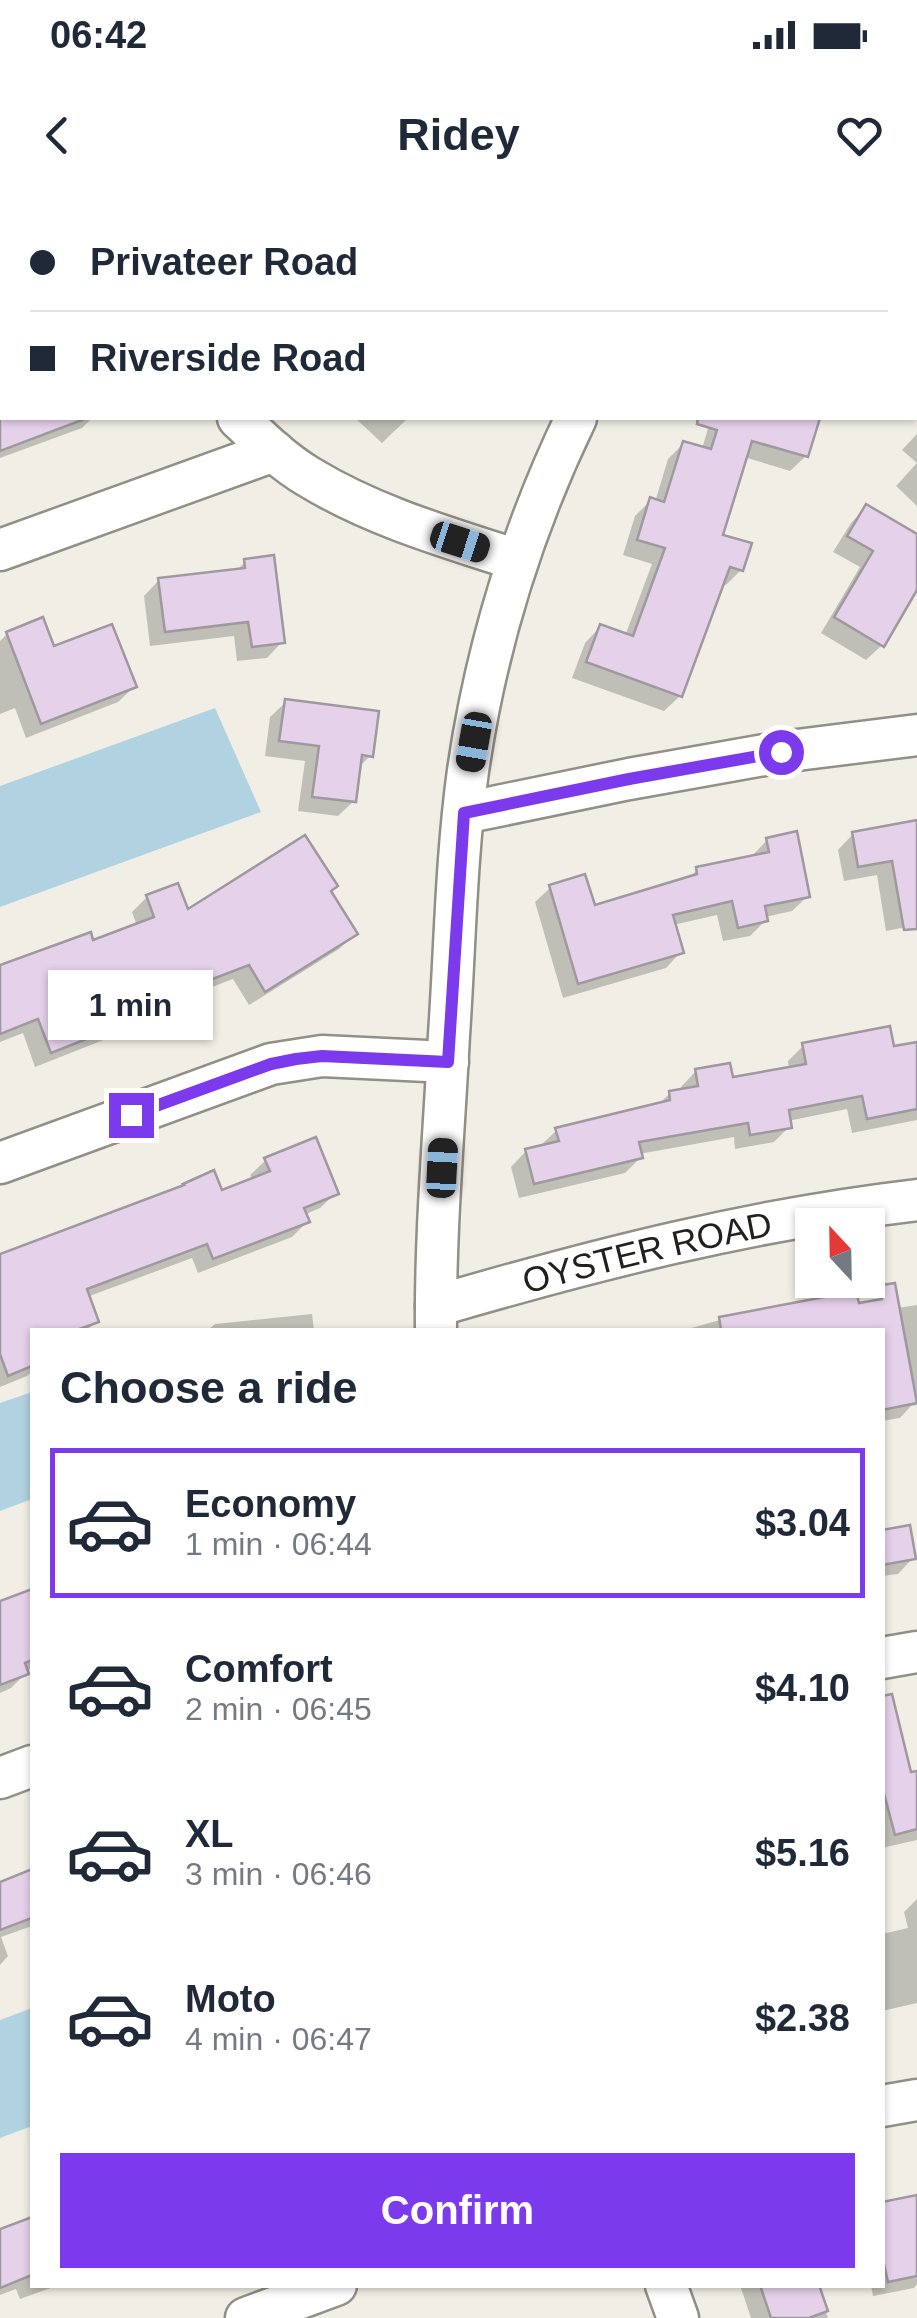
<!DOCTYPE html>
<html lang="en">
<head>
<meta charset="utf-8">
<style>
	:root { --surface:#fff; --page:#f2f2f3; --text:#1f2937; --muted:#747a83; --line:#e0e1e3; --accent:#7c3aed }
	body { margin:0; font-family:Arial,sans-serif; background:var(--page); color:var(--text); height:100vh; display:flex; flex-direction:column; font-size:38px; white-space:nowrap }
	* { box-sizing:border-box; margin:0 }
	p { font-size:32px; color:var(--muted) }
	.icon { flex:none; width:55px; height:55px; fill:none; stroke:currentColor; stroke-width:2; stroke-linecap:round; stroke-linejoin:round }
	.map { position:relative; flex:1; overflow:hidden }
	.details { position:absolute; left:30px; top:1128px; width:855px; height:960px; display:flex; flex-direction:column; background:var(--surface); border-radius:0px; box-shadow:0 2px 8px #0004 }
	.details>* { flex:none }
	.top-card { position:absolute; left:0px; top:0px; width:918px; height:220px; box-shadow:0 2px 8px #0004; display:grid; align-content:center; height:220px; padding:0 30px; background:var(--surface) }
	.needle { width:65px; rotate:338deg }
	.tools { position:absolute; left:795px; top:1008px; display:grid; gap:20px }
	.tools a { display:grid; place-items:center; width:90px; height:90px; border-radius:0px; background:var(--surface); box-shadow:0 2px 8px #0004; font-size:50px }
	.end { position:absolute; width:45px; height:45px; margin:-22px; border:12px solid #7c3aed; background:#fff; box-shadow:0 0 0 5px #fff }
	.from { border-radius:50% }
	.bubble { position:absolute; height:70px; border-radius:0px; background:var(--surface); box-shadow:0 2px 8px #0004; font-size:32px; font-weight:600; line-height:70px; text-align:center }
	.car { position:absolute; width:30px; height:60px; margin:-30px -15px; border-radius:12px; box-shadow:0 0 8px 2px #0007; background:linear-gradient(#222 24%,#8ab4d8 0 40%,#222 0 76%,#8ab4d8 0 86%,#222 0) }
	.top-card b { display:flex; align-items:center; gap:35px; height:95px; font-size:38px }
	.top-card b+b { border-top:2px solid var(--line) }
	.top-card i { width:25px; height:25px; background:var(--text) }
	ul { padding:0; list-style:none }
	li { display:flex; align-items:center; gap:30px; height:150px; margin:0 20px 15px; padding:0 10px; border:5px solid transparent; border-radius:0px }
	li div { flex:1 }
	li b { display:block; font-size:38px }
	li em { font-style:normal; font-weight:600 }
	li.on { border-color:var(--accent) }
	li>.icon { width:90px; height:90px; stroke-width:1.5 }
	h2 { padding:0 30px; font-size:45px; line-height:120px }
	.button { display:flex; gap:20px; margin-top:auto; padding:20px 30px }
	.button a { flex:1; height:115px; border-radius:0px; background:var(--accent); color:#fff; font-size:40px; font-weight:600; line-height:115px; text-align:center }
	.status { display:flex; justify-content:space-between; align-items:center; height:70px; padding:0 50px; background:var(--surface); direction:ltr }
	.status svg { height:28px; fill:currentColor }
	header { display:flex; justify-content:space-between; align-items:center; height:130px; padding:0 30px; background:var(--surface); font-size:45px; font-weight:600 }
	.map>svg:first-child { display:block }
	.water { fill:#b1d2e0 }
	.shadow { fill:#0003 }
	.building { fill:#e5d1ea; stroke:#9e989f; stroke-width:2.5 }
	.lines { fill:none; stroke-linecap:round; stroke-linejoin:round }
	.minor-casing { stroke:#918f86; stroke-width:45 }
	.minor { stroke:#fff; stroke-width:40 }
	.route { stroke:#7c3aed; stroke-width:12 }
	.labels { text-anchor:middle; dominant-baseline:central; stroke-width:10; stroke-linejoin:round; paint-order:stroke }
	.street-label { font-size:35px; fill:#21201d; stroke:#fff }
</style>
</head>
<body>
<div class="status"><b>06:42</b><svg viewBox="0 0 49 12"><path d="M0 12V9h3v3zM5 12V6h3v6zM10 12V3h3v9zM15 12V0h3v12zM26 1h20v11H26zM47 4h2v5h-2z"/></svg></div>
<header><svg class="icon" aria-label="back" viewBox="0 0 24 24"><path d="M15 5l-7 7 7 7"/></svg>Ridey<svg class="icon" aria-label="heart" viewBox="0 0 24 24"><path d="M12 20l-8-8c-3-5 5-10 8-4 3-6 11-1 8 4z"/></svg></header>
<div class="map">
<svg width="917" height="2118" viewBox="0 0 917 2118">
	<rect width="100%" height="100%" fill="#f1efe5"/>
	<g class="water">
		<path d="M215,508L261,612L0,707V586Z"/>
		<path d="M32,1192V1299L0,1311V1203Z"/>
		<path d="M32,1808V1926L0,1938V1820Z"/>
	</g>
	<g class="shadow">
		<path d="M186,0H288L290,2H188Z"/>
		<path d="M445,0H502L505,2H443Z"/>
		<path d="M843,0H917V64L915,66V2H841Z"/>
		<path d="M2,179V218H92L82,228L0,258V180Z"/>
		<path d="M355,218H408L382,243Z"/>
		<path d="M711,218H817L806,256L790,271L744,257L720,336L741,370L726,385L721,384L680,496L664,511L572,478L585,443L600,427L625,436L652,364L623,355L635,316L651,300L655,302L668,259L684,243L702,249Z"/>
		<path d="M917,234V306L896,286L917,263L902,250Z"/>
		<path d="M866,307L917,337V388L882,445L866,460L821,433L860,367L833,352L851,323Z"/>
		<path d="M246,361L282,442L267,458L237,461L234,436L150,446L144,396L159,380L236,371Z"/>
		<path d="M7,434L134,487L118,502L26,538L15,508L0,514V441Z"/>
		<path d="M286,502L370,556L358,568L354,601L338,616L298,611L305,561L265,556L270,517Z"/>
		<path d="M917,623V725L886,731L877,675L844,681L838,650L853,634Z"/>
		<path d="M767,640L808,696L792,711L765,717L766,720L750,736L723,741L717,715L673,725L681,752L666,768L563,798L535,702L551,687L593,708L687,680L697,670L752,656Z"/>
		<path d="M147,697L187,713L355,733L339,749L249,805L233,779L186,797L177,806L149,816L139,826L35,867L23,833L0,842V768L92,743L137,726L132,712Z"/>
		<path d="M917,845V920L852,933L847,909L788,921L789,927L774,942L735,949L734,937L639,954L640,958L625,973L519,998L511,967L526,951L542,947L541,945L557,930L657,906L670,893L681,891V887L696,871L731,880L789,870L788,861L803,846L892,849Z"/>
		<path d="M266,960L336,993L320,1008L304,1015L307,1022L292,1037L198,1073L192,1058L87,1097L96,1122L87,1130H32V1171L27,1176L0,1187V1053L2,1056L221,994L253,981L250,975Z"/>
		<path d="M917,1105V1205L911,1206L900,1218L882,1221V1130H684L756,1110L757,1113L857,1106L897,1108Z"/>
		<path d="M312,1114L314,1130H208L215,1124Z"/>
		<path d="M882,1332L913,1358L898,1374L882,1376Z"/>
		<path d="M32,1392V1468L26,1471V1473L11,1488L0,1493V1404Z"/>
		<path d="M882,1546L909,1575L917,1573V1640L882,1648Z"/>
		<path d="M32,1672V1728V1726L1,1737L8,1756L0,1765V1684Z"/>
		<path d="M917,1699V1803L882,1811V1734L908,1728L904,1712Z"/>
		<path d="M917,1997V2084L914,2088L873,2096L871,2085H882V2005Z"/>
		<path d="M32,2019V2085H59L20,2099L16,2089L0,2095V2032Z"/>
		<path d="M740,2085H817L828,2118H751Z"/>
	</g>
	<g class="building">
		<path d="M0,218H81L82,220L0,251Z"/>
		<path d="M698,218H820L808,257L752,241L723,335L752,343L743,371L730,367L682,497L586,462L600,424L633,436L665,348L637,340L650,297L664,302L683,241L711,249L717,230L697,224Z"/>
		<path d="M866,304L917,334V390L884,447L834,417L873,351L847,336Z"/>
		<path d="M274,355L285,443L252,447L248,422L165,432L158,378L245,368L244,359Z"/>
		<path d="M43,417L54,446L112,424L137,487L41,524L6,432Z"/>
		<path d="M285,499L379,511L373,557L362,555L356,602L312,597L319,546L279,541Z"/>
		<path d="M917,620V729L904,730L892,661L858,667L852,632Z"/>
		<path d="M797,631L810,697L765,706L768,721L738,728L732,701L673,715L684,753L578,784L549,685L585,674L595,705L697,674L696,667L769,652L766,638Z"/>
		<path d="M305,635L338,686L331,691L358,734L265,792L249,765L194,786L195,791L155,806L157,811L51,853L38,819L0,834V765L91,732L93,740L154,717L146,695L178,683L188,709Z"/>
		<path d="M890,826L894,846L917,842V909L867,919L862,896L789,910L792,928L750,935L748,923L639,942L643,958L534,984L525,949L559,941L555,928L670,900L669,891L698,886L695,869L730,863L733,877L806,864L802,843Z"/>
		<path d="M316,937L339,994L304,1008L310,1022L213,1059L207,1044L87,1089L99,1122L77,1130H32V1166L8,1176L0,1154V1054L184,985L183,984L214,970L222,990L270,971L264,958Z"/>
		<path d="M895,1083L917,1203L882,1210V1130H721L719,1117L856,1091L859,1103L882,1099V1085Z"/>
		<path d="M910,1325L916,1359L882,1365V1330Z"/>
		<path d="M32,1389V1460L25,1463L29,1474L0,1485V1401Z"/>
		<path d="M892,1494L911,1572L917,1571V1629L895,1635L882,1586V1496Z"/>
		<path d="M32,1669V1718L0,1730V1682Z"/>
		<path d="M917,1995V2076L888,2082L882,2055V2002Z"/>
		<path d="M32,2017V2075L0,2088V2029Z"/>
		<path d="M760,2085H819L828,2111L809,2118H771Z"/>
	</g>
	<g class="lines">
		<defs>
			<g id="minor">
				<path d="M36,0L39,2"/>
				<path d="M713,2L715,0"/>
				<path d="M238,218C260,239 282,261 309,277C373,316 446,337 517,360"/>
				<path d="M0,350L274,251"/>
				<path d="M464,613L629,579L781,552L917,535"/>
				<path d="M0,963L271,864L322,856L448,862"/>
				<path id="s1" d="M436,1106C593,1060 753,1019 917,1000"/>
				<path d="M436,1130C435,1032 444,933 449,835C455,747 456,658 468,571C486,447 522,330 576,218"/>
				<path d="M882,1458L917,1452"/>
				<path d="M0,1578L32,1566"/>
				<path d="M882,1906L917,1900"/>
				<path d="M666,2085L678,2118"/>
				<path d="M246,2118L336,2085"/>
			</g>
		</defs>
		<use href="#minor" class="minor-casing"/>
		<use href="#minor" class="minor"/>
	</g>
	<g class="lines">
		<path class="route" d="M131,915L271,864L296,859L322,856L448,862L464,613L629,579L781,552"/>
	</g>
	<g class="labels">
		<g class="street-label">
			<text stroke="none"><textPath href="#s1" startOffset="218">OYSTER ROAD</textPath></text>
		</g>
	</g>
</svg>
<div class="tools">
<a><svg class="needle" viewBox="-14 -14 28 28"><path d="M0-13l5 13h-10z" fill="#e53935"/><path d="M0 13l5-13h-10z" fill="#747a83"/></svg></a>
</div>
<i class="end from" style="left:781px;top:552px"></i>
<i class="end" style="left:131px;top:915px"></i>
<div class="bubble" style="left:48px;top:770px;width:165px">1 min</div>
<i class="car" style="left:460px;top:342px;rotate:108deg"></i>
<i class="car" style="left:474px;top:542px;rotate:190deg"></i>
<i class="car" style="left:442px;top:968px;rotate:3deg"></i>
<div class="top-card">
<b><i class="from"></i>Privateer Road</b>
<b><i></i>Riverside Road</b>
</div>
<section class="details">
<h2>Choose a ride</h2>
<ul>
<li class="on"><svg class="icon" aria-label="car" viewBox="0 0 24 24"><path d="M5 17H2v-5l4-1 3-4h7l3 4 3 1v5h-3M9 17h6M6 11h13"/><circle cx="7" cy="17" r="2"/><circle cx="17" cy="17" r="2"/></svg><div><b>Economy</b><p>1 min · 06:44</p></div><em>$3.04</em></li>
<li><svg class="icon" aria-label="car" viewBox="0 0 24 24"><path d="M5 17H2v-5l4-1 3-4h7l3 4 3 1v5h-3M9 17h6M6 11h13"/><circle cx="7" cy="17" r="2"/><circle cx="17" cy="17" r="2"/></svg><div><b>Comfort</b><p>2 min · 06:45</p></div><em>$4.10</em></li>
<li><svg class="icon" aria-label="car" viewBox="0 0 24 24"><path d="M5 17H2v-5l4-1 3-4h7l3 4 3 1v5h-3M9 17h6M6 11h13"/><circle cx="7" cy="17" r="2"/><circle cx="17" cy="17" r="2"/></svg><div><b>XL</b><p>3 min · 06:46</p></div><em>$5.16</em></li>
<li><svg class="icon" aria-label="car" viewBox="0 0 24 24"><path d="M5 17H2v-5l4-1 3-4h7l3 4 3 1v5h-3M9 17h6M6 11h13"/><circle cx="7" cy="17" r="2"/><circle cx="17" cy="17" r="2"/></svg><div><b>Moto</b><p>4 min · 06:47</p></div><em>$2.38</em></li>
</ul>
<div class="button"><a>Confirm</a></div>
</section>
</div>
</body>
</html>
